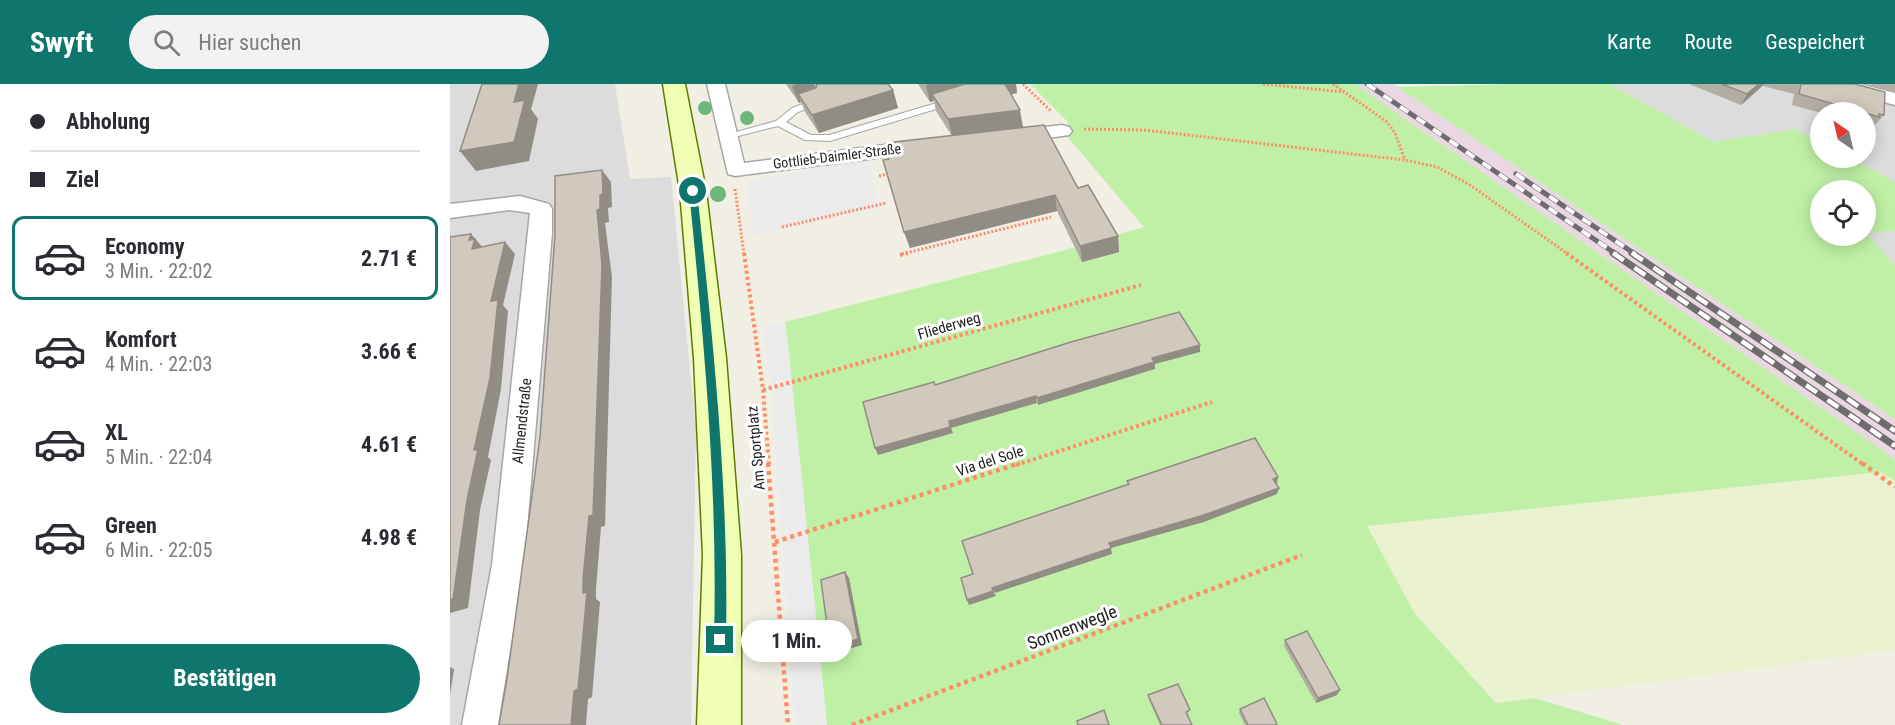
<!DOCTYPE html>
<html lang="de">
<head>
<meta charset="utf-8">
<style>
	:root { --surface:#fff; --page:#f2f2f3; --text:#2b2b33; --muted:#7c7c81; --line:#e1e1e2; --accent:#0f766e }
	body { margin:0; font-family:"Roboto Condensed",sans-serif; background:var(--page); color:var(--text); height:100vh; display:flex; flex-direction:column; font-size:22px; white-space:nowrap }
	* { box-sizing:border-box; margin:0 }
	p { font-size:20px; color:var(--muted) }
	.icon { flex:none; width:33px; height:33px; fill:none; stroke:currentColor; stroke-width:2; stroke-linecap:round; stroke-linejoin:round }
	.map { position:relative; flex:1; overflow:hidden }
	.sheet { display:flex; flex-direction:column; background:var(--surface); width:450px }
	.sheet>* { flex:none }
	.banner { display:grid; align-content:center; height:132px; padding:0 30px; background:var(--surface) }
	.needle { width:39px; rotate:326deg }
	.buttons { position:absolute; left:1360px; top:18px; display:grid; gap:12px }
	.buttons a { display:grid; place-items:center; width:66px; height:66px; border-radius:50%; background:var(--surface); box-shadow:0 3px 15px #0003; font-size:30px }
	.end { position:absolute; width:27px; height:27px; margin:-14px; border:8px solid #0f766e; background:#fff; box-shadow:0 0 0 3px #fff }
	.from { border-radius:50% }
	.bubble { position:absolute; height:42px; border-radius:21px; background:var(--surface); box-shadow:0 3px 15px #0003; font-size:20px; font-weight:700; line-height:42px; text-align:center }
	.banner b { display:flex; align-items:center; gap:21px; height:57px; font-size:22px }
	.banner b+b { border-top:2px solid var(--line) }
	.banner i { width:15px; height:15px; background:var(--text) }
	ul { padding:0; list-style:none }
	li { display:flex; align-items:center; gap:18px; height:84px; margin:0 12px 9px; padding:0 18px; border:3px solid transparent; border-radius:12px }
	li div { flex:1 }
	li b { display:block; font-size:22px }
	li em { font-style:normal; font-weight:700 }
	li.selected { border-color:var(--accent) }
	li>.icon { width:54px; height:54px; stroke-width:1.5 }
	.primary-button { display:flex; gap:12px; margin-top:auto; padding:12px 30px }
	.primary-button a { flex:1; height:69px; border-radius:36px; background:var(--accent); color:#fff; font-size:24px; font-weight:700; line-height:69px; text-align:center }
	header { display:flex; align-items:center; gap:36px; box-sizing:border-box; height:84px; padding:0 30px; background:var(--accent); color:#fff }
	header strong { font-size:28px }
	nav { display:flex; gap:33px; margin-inline-start:auto; font-size:21px }
	.search { width:420px; height:54px; background:var(--page); display:flex; align-items:center; gap:15px; box-sizing:border-box; padding:0 21px; border-radius:33px; color:var(--muted); font-size:22px }
	main { display:flex; flex:1; min-height:0 }
	.map>svg:first-child { display:block }
	.residential { fill:#dddcdc }
	.industrial { fill:#ebd6e3 }
	.farmland { fill:#e9f1ce }
	.grass { fill:#bff0a5 }
	.parking { fill:#ebebeb }
	.lines { fill:none; stroke-linecap:round; stroke-linejoin:round }
	.lane-casing { stroke:#a6a6a6; stroke-width:2 }
	.street-casing { stroke:#a6a6a6; stroke-width:3 }
	.secondary-casing { stroke:#5c7c00; stroke-width:3 }
	.path-far2 { stroke:#ff8e67; stroke-width:3; stroke-dasharray:2 2; stroke-linecap:butt }
	.path-far1 { stroke:#ff8e67; stroke-width:4; stroke-dasharray:3 3; stroke-linecap:butt }
	.path { stroke:#ff8e67; stroke-width:4.5; stroke-dasharray:4 4; stroke-linecap:butt }
	.lane { fill:#fff; fill-rule:evenodd }
	.street { fill:#fff; fill-rule:evenodd }
	.secondary { fill:#f0ffb4; fill-rule:evenodd }
	.rail-far1-casing { stroke:#6d6d6d; stroke-width:5 }
	.rail-casing { stroke:#6d6d6d; stroke-width:7 }
	.rail-far1 { stroke:#fff; stroke-width:4; stroke-dasharray:10; stroke-linecap:butt }
	.rail { stroke:#fff; stroke-width:4.5; stroke-dasharray:13; stroke-linecap:butt }
	.tree { fill:#6cb779 }
	.wall { fill:#b4ada3 }
	.shaded-wall { fill:#928d84 }
	.building { fill:#d1c9bd; stroke:#928d84; stroke-width:1.5 }
	.route { fill:#0f766e }
	.labels { text-anchor:middle; dominant-baseline:central; stroke-width:6; stroke-linejoin:round; paint-order:stroke }
	.far-street-label { font-size:14px; fill:#1f1f1f; stroke:#fff }
	.street-label { font-size:15px; fill:#1f1f1f; stroke:#fff }
	.near-street-label { font-size:18px; fill:#1f1f1f; stroke:#fff }
</style>
</head>
<body>
<header>
<strong>Swyft</strong>
<div class="search"><svg class="icon" aria-label="search" viewBox="0 0 24 24"><circle cx="10" cy="10" r="6"/><path d="M15 15l6 6"/></svg>Hier suchen</div>
<nav><a>Karte</a><a>Route</a><a>Gespeichert</a></nav>
</header>
<main>
<section class="sheet">
<div class="banner">
<b><i class="from"></i>Abholung</b>
<b><i></i>Ziel</b>
</div>
<ul>
<li class="selected"><svg class="icon" aria-label="car" viewBox="0 0 24 24"><path d="M5 17H2v-5l4-1 3-4h7l3 4 3 1v5h-3M9 17h6M6 11h13"/><circle cx="7" cy="17" r="2"/><circle cx="17" cy="17" r="2"/></svg><div><b>Economy</b><p>3 Min. · 22:02</p></div><em>2.71 €</em></li>
<li><svg class="icon" aria-label="car" viewBox="0 0 24 24"><path d="M5 17H2v-5l4-1 3-4h7l3 4 3 1v5h-3M9 17h6M6 11h13"/><circle cx="7" cy="17" r="2"/><circle cx="17" cy="17" r="2"/></svg><div><b>Komfort</b><p>4 Min. · 22:03</p></div><em>3.66 €</em></li>
<li><svg class="icon" aria-label="car" viewBox="0 0 24 24"><path d="M5 17H2v-5l4-1 3-4h7l3 4 3 1v5h-3M9 17h6M6 11h13"/><circle cx="7" cy="17" r="2"/><circle cx="17" cy="17" r="2"/></svg><div><b>XL</b><p>5 Min. · 22:04</p></div><em>4.61 €</em></li>
<li><svg class="icon" aria-label="car" viewBox="0 0 24 24"><path d="M5 17H2v-5l4-1 3-4h7l3 4 3 1v5h-3M9 17h6M6 11h13"/><circle cx="7" cy="17" r="2"/><circle cx="17" cy="17" r="2"/></svg><div><b>Green</b><p>6 Min. · 22:05</p></div><em>4.98 €</em></li>
</ul>
<div class="primary-button"><a>Bestätigen</a></div>
</section>
<div class="map">
<svg width="1445" height="641" viewBox="0 0 1445 641">
	<rect width="100%" height="100%" fill="#f1efe4"/>
	<g class="residential">
		<path d="M0,0H165L180,95L221,93L246,346L241,641H0Z"/>
		<path d="M1159,0H1445V98L1400,74H1416V28H1371V58L1345,45L1264,58Z"/>
		<path d="M1445,147V181L1416,149Z"/>
	</g>
	<path class="industrial" d="M905,0H943L1445,335V375Z"/>
	<path class="farmland" d="M1432,388L1445,397V566L1046,619L965,530L917,442Z"/>
	<g class="grass">
		<path d="M580,0H905L1445,375V397L1431,388L917,442L965,530L1046,619L1085,614L1173,641H377L335,238L608,168L694,143L615,50L618,38Z"/>
		<path d="M1068,0H1159L1264,58L1345,45L1371,58V74H1400L1445,98V147L1416,149V106H1371V152H1416V149L1445,181V335L947,3Z"/>
	</g>
	<g class="parking">
		<path d="M418,74L430,123L304,152L296,97Z"/>
		<path d="M335,238L340,278L377,641H345L320,295L312,244Z"/>
	</g>
	<g class="lines">
		<defs>
			<path id="lane" d="M523,0H533L532,7L516,16L380,57L355,56L328,42L277,55L272,52L326,37L342,24L369,14L372,15V19L348,28L336,38L361,51H379L510,12L523,6Z"/>
			<g id="street">
				<path d="M257,0H275L294,79L473,56L480,58L483,62L480,66L473,68L285,92L278,90Z"/>
				<path d="M1379,0H1410L1445,9V21L1381,4Z"/>
				<path d="M612,41L619,43L622,47L619,51L562,59L555,57L552,53L555,49L562,47Z"/>
				<path d="M70,112L99,120L102,125V149L74,481L48,641H12L42,481L80,129L59,126L0,134V120Z"/>
			</g>
			<path id="secondary" d="M213,0H235L256,107L276,274L291,471V641H247L253,471L244,274L230,107Z"/>
		</defs>
		<use href="#lane" class="lane-casing"/>
		<use href="#street" class="street-casing"/>
		<use href="#secondary" class="secondary-casing"/>
		<g class="path-far2">
			<path d="M573,0L602,28"/>
			<path d="M813,0L894,8"/>
			<path d="M883,0L937,38L945,49L955,76"/>
			<path d="M634,45L694,46L955,76L987,83L1020,101L1118,170"/>
			<path d="M429,92L441,89"/>
			<path d="M285,105L294,170"/>
			<path d="M332,143L436,119"/>
			<path d="M452,170L601,133"/>
		</g>
		<g class="path-far1">
			<path d="M294,169L313,306L319,381"/>
			<path d="M1116,169L1414,381"/>
			<path d="M450,171L458,169"/>
			<path d="M313,306L691,201"/>
			<path d="M566,381L762,318"/>
		</g>
		<g class="path">
			<path d="M318,379L338,641"/>
			<path d="M1412,379L1445,403"/>
			<path d="M325,458L570,379"/>
			<path d="M402,641L852,471"/>
		</g>
		<use href="#lane" class="lane"/>
		<use href="#street" class="street"/>
		<use href="#secondary" class="secondary"/>
		<defs>
			<g id="rail-far1">
				<path d="M917,0L1166,170"/>
				<path d="M1066,90L1185,170"/>
			</g>
			<g id="rail">
				<path d="M1163,169L1445,362"/>
				<path d="M1182,169L1445,347"/>
			</g>
		</defs>
		<use href="#rail-far1" class="rail-far1-casing"/>
		<use href="#rail" class="rail-casing"/>
		<use href="#rail-far1" class="rail-far1"/>
		<use href="#rail" class="rail"/>
	</g>
	<g class="tree">
		<circle cx="255" cy="24" r="7"/>
		<circle cx="297" cy="34" r="7"/>
		<circle cx="268" cy="110" r="8"/>
	</g>
	<g class="wall">
		<path d="M336,0H438L443,6L448,24L369,49L355,28L351,18L349,19Z"/>
		<path d="M468,0H566L567,9L561,10L573,43L628,104L668,152L669,168L632,178L607,127L460,164L454,148L439,75L502,52L486,27L484,17L480,18Z"/>
		<path d="M1239,0H1405L1434,31L1425,41H1423L1421,44L1416,42V28L1371,29L1342,21L1344,10L1313,2L1291,21Z"/>
		<path d="M1421,0H1445V8L1421,1Z"/>
		<path d="M835,556L887,611L866,619L834,562Z"/>
		<path d="M698,611L740,630L737,631L742,641H710L699,616Z"/>
		<path d="M790,625L826,641H795L789,629Z"/>
	</g>
	<g class="shaded-wall">
		<path d="M69,0H88L81,25L88,35L79,77L26,87L10,67L64,18Z"/>
		<path d="M346,0H364L368,12L348,10L351,18L349,19L342,2Z"/>
		<path d="M480,0H522L482,10L484,17L480,18L476,1Z"/>
		<path d="M554,0H566L567,9L556,12Z"/>
		<path d="M1309,0H1314L1291,21L1297,10Z"/>
		<path d="M443,6L448,24L369,49L362,31Z"/>
		<path d="M570,26L573,43L502,52L498,35Z"/>
		<path d="M152,86L161,98L162,123L158,124L159,138L155,139L162,193L155,442L151,443L146,505V515L150,518L142,613L138,615L136,641H121L133,509V495L147,126L150,111Z"/>
		<path d="M605,111L607,127L460,164L454,148Z"/>
		<path d="M21,150L35,166L22,165L19,156Z"/>
		<path d="M668,152L669,168L632,178L630,162Z"/>
		<path d="M55,158L65,170L53,221L58,227L51,305L38,373L41,376L30,426L18,524L0,529V516L24,366L41,217Z"/>
		<path d="M750,261V268L705,280V285L588,321L587,314L702,274Z"/>
		<path d="M586,312L587,319L501,344L503,349L428,371L425,364L499,337Z"/>
		<path d="M828,393L827,400L822,402L823,395Z"/>
		<path d="M829,404L827,410L754,438L661,464L662,470L545,509L542,504L659,459Z"/>
		<path d="M395,488L399,494L412,561L385,569L380,564Z"/>
		<path d="M543,507L546,512L519,521L517,516Z"/>
		<path d="M0,583L4,585L0,611Z"/>
		<path d="M890,606L887,611L866,619L868,614Z"/>
	</g>
	<g class="building">
		<path d="M32,0H69L64,18L75,16L64,58L10,67Z"/>
		<path d="M367,0H438L443,6L362,31L348,10L366,4Z"/>
		<path d="M515,0H555L570,26L498,35L482,10Z"/>
		<path d="M1272,0H1309L1297,10Z"/>
		<path d="M1351,0H1405L1435,8L1434,31L1429,30V33L1349,10Z"/>
		<path d="M594,41L628,104L638,101L668,152L630,162L605,111L454,148L433,76L439,75L436,59Z"/>
		<path d="M152,86L153,110L150,111V125L147,126L152,181L143,431L139,432L133,495V509L137,508L128,605L124,607L121,641H49L57,595L90,353L105,151V92Z"/>
		<path d="M21,150L19,156L25,155L22,165L55,158L41,217L48,216L40,294L24,366L28,365L17,416L3,515L0,516V153Z"/>
		<path d="M729,228L750,261L702,274L704,278L587,314L586,312L499,337L500,343L425,364L413,318L484,298L485,301L621,258Z"/>
		<path d="M805,354L828,393L823,395L829,404L754,431L659,459L661,464L542,504L543,507L517,516L511,494L523,490L512,457L679,400L677,397Z"/>
		<path d="M395,488L408,555L380,564L371,496Z"/>
		<path d="M857,547L890,606L868,614L835,556Z"/>
		<path d="M728,600L740,626L736,628L742,641H712L698,611Z"/>
		<path d="M814,614L827,640L824,641H798L790,625Z"/>
		<path d="M654,626L659,641H628L627,637Z"/>
	</g>
	<path class="route" d="M243,105L247,107C263,256 279,406 276,556L270,562L264,556C268,406 254,257 239,107Z"/>
	<g class="labels">
		<g class="far-street-label">
			<text transform="translate(387 72) rotate(-7)">Gottlieb-Daimler-Straße</text>
		</g>
		<g class="street-label">
			<text transform="translate(499 242) rotate(-16)">Fliederweg</text>
			<text transform="translate(72 337) rotate(-84)">Allmendstraße</text>
			<text transform="translate(306 364) rotate(-95)">Am Sportplatz</text>
			<text transform="translate(540 377) rotate(-18)">Via del Sole</text>
		</g>
		<g class="near-street-label">
			<text transform="translate(622 543) rotate(-21)">Sonnenwegle</text>
		</g>
	</g>
</svg>
<div class="buttons">
<a><svg class="needle" viewBox="-14 -14 28 28"><path d="M0-13l5 13h-10z" fill="#e53935"/><path d="M0 13l5-13h-10z" fill="#7c7c81"/></svg></a>
<a><svg class="icon" aria-label="locate" viewBox="0 0 24 24"><circle cx="12" cy="12" r="6"/><path d="M12 2v4M12 18v4M2 12h4M18 12h4"/></svg></a>
</div>
<i class="end from" style="left:243px;top:107px"></i>
<i class="end" style="left:270px;top:556px"></i>
<div class="bubble" style="left:291px;top:536px;width:111px">1 Min.</div>
</div>
</main>
</body>
</html>
